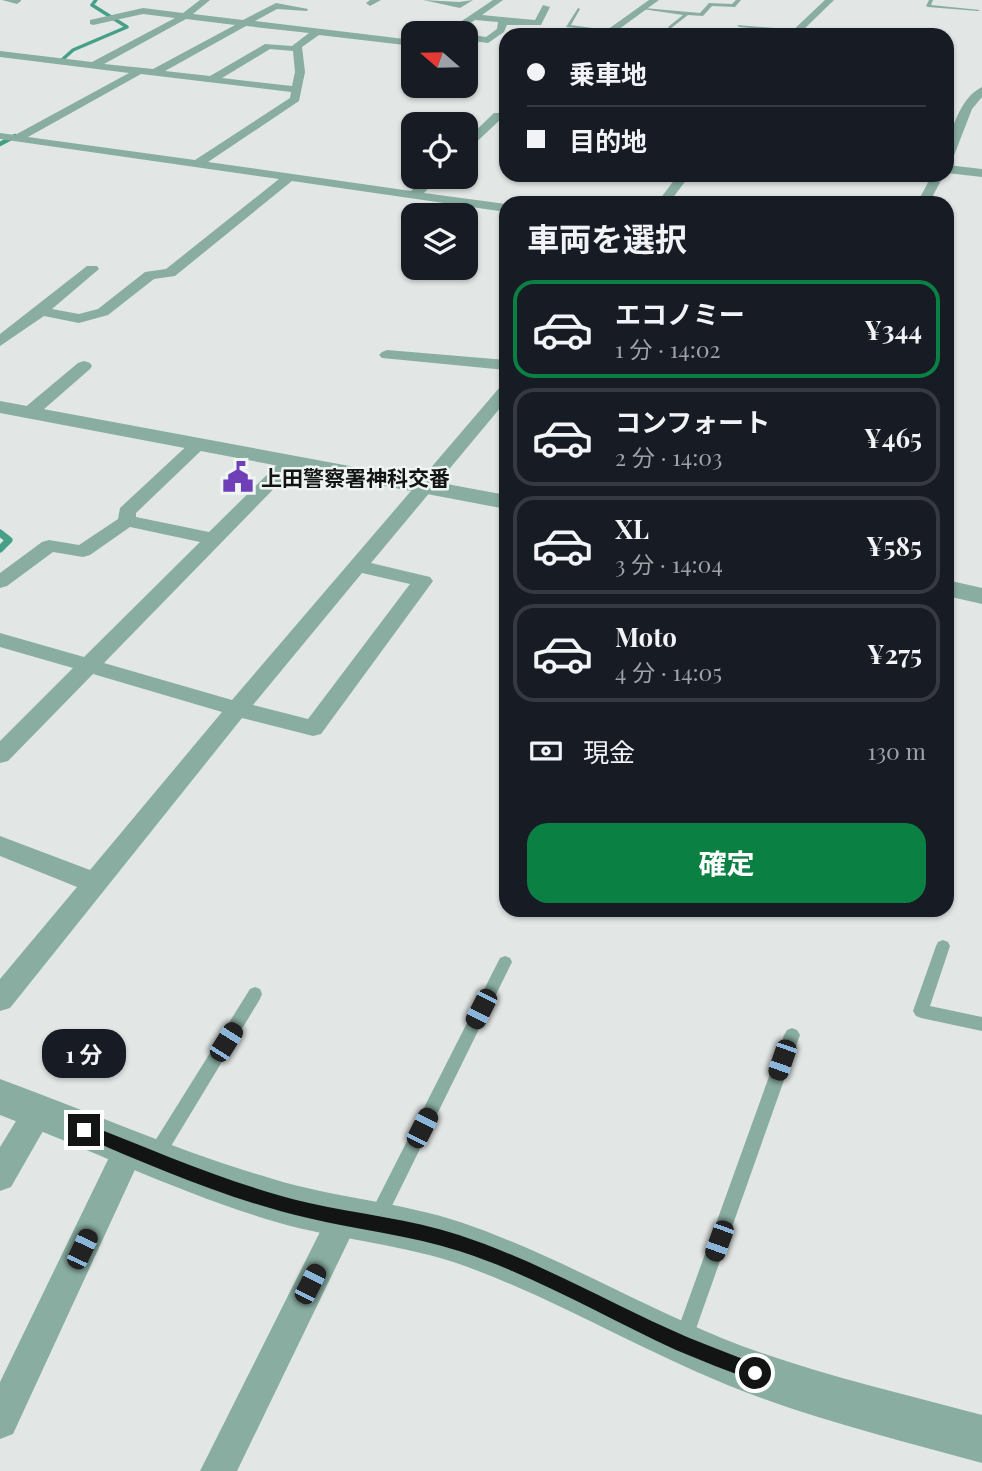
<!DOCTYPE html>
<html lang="ja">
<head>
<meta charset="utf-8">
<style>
	:root { --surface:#171b24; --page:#20242c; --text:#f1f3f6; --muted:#9ea1a6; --line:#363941; --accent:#0b8043 }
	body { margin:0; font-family:"Playfair Display","Noto Sans JP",serif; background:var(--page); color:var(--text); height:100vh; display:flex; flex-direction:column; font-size:26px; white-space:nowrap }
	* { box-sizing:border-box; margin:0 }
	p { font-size:23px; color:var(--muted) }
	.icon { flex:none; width:38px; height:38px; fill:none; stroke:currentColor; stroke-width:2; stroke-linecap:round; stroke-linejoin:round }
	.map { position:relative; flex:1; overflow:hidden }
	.details { position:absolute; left:499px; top:196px; width:455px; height:721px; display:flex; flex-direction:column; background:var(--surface); border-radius:21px; box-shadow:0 2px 5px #0004 }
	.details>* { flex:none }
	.guide { position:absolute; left:499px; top:28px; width:455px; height:154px; border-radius:21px; box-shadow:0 2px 5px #0004; display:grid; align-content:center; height:154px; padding:0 28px; background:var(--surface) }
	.needle { width:46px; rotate:290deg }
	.fabs { position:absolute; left:401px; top:21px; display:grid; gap:14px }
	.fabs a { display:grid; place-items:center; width:77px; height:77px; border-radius:14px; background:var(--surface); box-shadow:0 2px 5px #0004; font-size:35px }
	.end { position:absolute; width:32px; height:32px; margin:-16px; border:9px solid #131514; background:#fff; box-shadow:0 0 0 4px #fff }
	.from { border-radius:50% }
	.bubble { position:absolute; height:49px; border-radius:21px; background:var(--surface); box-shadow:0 2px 5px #0004; font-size:23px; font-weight:700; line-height:49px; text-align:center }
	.car { position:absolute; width:21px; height:42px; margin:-21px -10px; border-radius:9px; box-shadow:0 0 5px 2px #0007; background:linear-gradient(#222 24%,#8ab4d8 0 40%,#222 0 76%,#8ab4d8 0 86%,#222 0) }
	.guide b { display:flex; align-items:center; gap:24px; height:66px; font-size:26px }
	.guide b+b { border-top:2px solid var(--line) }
	.guide i { width:18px; height:18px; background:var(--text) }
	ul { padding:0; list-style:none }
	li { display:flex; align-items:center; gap:21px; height:98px; margin:0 14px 10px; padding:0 14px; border:4px solid var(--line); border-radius:21px }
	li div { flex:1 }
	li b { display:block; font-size:26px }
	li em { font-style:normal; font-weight:700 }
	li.active { border-color:var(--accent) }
	li>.icon { width:63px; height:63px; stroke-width:1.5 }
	h2 { padding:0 28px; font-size:32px; line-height:84px }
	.pay { display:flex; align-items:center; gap:18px; height:77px; padding:0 28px; font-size:26px }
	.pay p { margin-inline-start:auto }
	.primary-button { display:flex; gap:14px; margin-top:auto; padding:14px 28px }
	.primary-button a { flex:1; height:80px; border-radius:21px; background:var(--accent); color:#fff; font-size:28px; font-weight:700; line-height:80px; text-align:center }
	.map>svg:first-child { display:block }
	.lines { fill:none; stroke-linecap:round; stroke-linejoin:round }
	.stream-far2 { stroke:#46a088; stroke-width:3.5 }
	.stream-far1 { stroke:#46a088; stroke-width:4.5 }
	.stream { stroke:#46a088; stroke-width:7 }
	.service { fill:#89ada1; fill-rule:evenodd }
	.minor { fill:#89ada1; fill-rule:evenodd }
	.tertiary { fill:#89ada1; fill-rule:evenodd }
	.route { fill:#131514 }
	.labels { text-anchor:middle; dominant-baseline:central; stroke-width:5; stroke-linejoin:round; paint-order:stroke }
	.far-poi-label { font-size:21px; font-weight:bold; fill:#131514; stroke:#eff5f3; text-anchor:start }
</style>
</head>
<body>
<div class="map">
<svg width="982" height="1471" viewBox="0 0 982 1471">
	<rect width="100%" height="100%" fill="#e2e7e6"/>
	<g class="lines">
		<path class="stream-far2" d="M63,59L73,50L127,27L92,5L96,0"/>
		<path class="stream-far1" d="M0,144L15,136"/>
		<path class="stream" d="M0,533L9,540L0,549"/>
		<g class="service">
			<path d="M736,0H741L735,7L712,6L703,16L688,15L670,29L668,27L683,15L642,9L644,8L700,13L709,3L732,4Z"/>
			<path d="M929,0H933L931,5L980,10L978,11L928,7L926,6Z"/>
			<path d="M578,8L580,9L571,25L613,31L611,32L566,27Z"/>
			<path d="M737,25L796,30L798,31L796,32L739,27Z"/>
			<path d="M943,940L948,942L950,946L930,1006L982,1017V1031L921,1018L916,1016L913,1011L936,946L938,942Z"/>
			<path d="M505,956L510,958L512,962L383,1224L377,1227L371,1224L368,1218L371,1212L500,958Z"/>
			<path d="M255,987L260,989L262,994L260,999L162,1161L156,1163L150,1161L148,1155L150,1149L250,989Z"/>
			<path d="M792,1028L797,1030L800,1035L692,1340L690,1347L683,1349L676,1347L674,1340L784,1035L787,1030Z"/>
		</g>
		<g class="minor">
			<path d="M2,0H21V1L17,4Z"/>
			<path d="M200,0H210L193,14L243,20L276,3L308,9L307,11L277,9L255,21L413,40V46L319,35L302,47L305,72L299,101L208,162L411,191L426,177H439L424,193L506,204V212L292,181L175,276L154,279L108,315L79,323L44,316L0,346V334L87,266H97L99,269L52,309L79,314L98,309L145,272L166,269L279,179L0,139V133L15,135L129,73L0,57V51L92,62L175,18L143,14L93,25L90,24V20L143,8L183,13ZM186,19L235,25L153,69L104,64ZM246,26L309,33L292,46L265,44L210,76L165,71ZM270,49L293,51L295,72L292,86L222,78ZM141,74L291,92L290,98L195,160L28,137Z"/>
			<path d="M370,0H381L370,6L366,3Z"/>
			<path d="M423,0L459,2L473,0L460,8Z"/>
			<path d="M493,0H503L482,15L535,20L543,5L550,7L541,25H507L504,32L488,43L466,40V34L486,37L497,29L498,22L475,20L455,33H444Z"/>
			<path d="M649,0H659L611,35H600Z"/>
			<path d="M825,0H834L798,35H788Z"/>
			<path d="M982,87V97L972,109L953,158L947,161C947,137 959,98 982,87Z"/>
			<path d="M494,113H506V119H501L470,148L466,149V140Z"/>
			<path d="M947,165L982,169V177L947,173Z"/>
			<path d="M678,175H690L669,203H657Z"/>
			<path d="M932,175H944L929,203H917Z"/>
			<path d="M387,350L506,360V370L382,358L379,355L382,352Z"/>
			<path d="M84,361L90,363L92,366L90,369L35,417H23L21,413L23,409L78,363Z"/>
			<path d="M506,385V401L371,563L430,577L433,581L321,734L313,736L242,718L10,1008L0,1011V979L77,887L0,856V836L90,870L222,712L93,674L8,761L0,763V741L73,668L0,647V633L84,657L200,542L130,527L90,555L83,557L53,552L7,586L0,588V573L42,542L49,540L79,545L118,519L120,508L192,441H204L207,445L136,513V517L209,532L284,458H296L299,462L296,466L104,663L232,700L500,387ZM362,573L410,584L308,719L253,705Z"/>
			<path d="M40,1096L51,1100L55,1110L11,1187L0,1191V1147L29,1100Z"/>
			<path d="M129,1135L140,1139L144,1150L13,1434L0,1439V1382L118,1139Z"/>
			<path d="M344,1201L355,1206L360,1217L237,1471H200L333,1206Z"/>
		</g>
		<g class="tertiary">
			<path d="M0,401L506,495V509L0,413Z"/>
			<path d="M947,580L982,588V604L947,596Z"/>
			<path d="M0,1079C91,1112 179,1152 273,1179C335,1198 401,1202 463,1223C553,1254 636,1303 724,1339C807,1372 896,1392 982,1415V1463C896,1439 808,1418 725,1384C637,1348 555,1299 465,1266C404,1244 338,1240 276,1222C181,1194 92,1150 0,1115Z"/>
		</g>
	</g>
	<path class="route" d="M84,1123C158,1152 232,1185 309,1203C359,1214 410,1219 459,1235C538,1261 611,1304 687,1337C711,1347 736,1356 761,1366L763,1373L761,1379L755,1381C728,1371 702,1361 676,1350C604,1317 534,1275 459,1251C409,1235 358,1230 308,1218C230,1200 153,1167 79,1135L77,1130L79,1125Z"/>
	<defs>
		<symbol id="civic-bare" viewBox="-9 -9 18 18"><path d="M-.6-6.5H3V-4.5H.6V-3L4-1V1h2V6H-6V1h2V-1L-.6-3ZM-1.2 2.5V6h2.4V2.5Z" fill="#6e3fb6" stroke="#eff5f3" stroke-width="2.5" paint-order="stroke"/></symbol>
	</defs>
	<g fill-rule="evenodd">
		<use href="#civic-bare" x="216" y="455" width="44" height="44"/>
	</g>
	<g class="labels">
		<g class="far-poi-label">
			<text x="261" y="477">上田警察署神科交番</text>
		</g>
	</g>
</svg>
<div class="fabs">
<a><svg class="needle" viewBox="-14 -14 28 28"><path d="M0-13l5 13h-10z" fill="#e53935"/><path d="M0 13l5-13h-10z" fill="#9ea1a6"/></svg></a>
<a><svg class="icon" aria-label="locate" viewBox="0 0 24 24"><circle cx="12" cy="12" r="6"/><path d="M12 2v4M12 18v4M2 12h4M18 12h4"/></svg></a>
<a><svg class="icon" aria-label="layers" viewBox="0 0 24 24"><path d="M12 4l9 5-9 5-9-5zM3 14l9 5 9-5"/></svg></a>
</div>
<i class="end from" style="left:755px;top:1373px"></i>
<i class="end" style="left:84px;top:1130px"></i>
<div class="bubble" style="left:42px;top:1029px;width:84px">1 分</div>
<i class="car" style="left:481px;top:1009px;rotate:207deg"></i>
<i class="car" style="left:226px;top:1042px;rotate:32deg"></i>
<i class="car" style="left:782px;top:1060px;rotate:199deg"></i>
<i class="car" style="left:422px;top:1128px;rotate:27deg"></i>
<i class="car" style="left:719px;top:1241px;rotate:200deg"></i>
<i class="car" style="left:82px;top:1249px;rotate:25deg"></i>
<i class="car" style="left:310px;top:1284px;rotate:27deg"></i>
<div class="guide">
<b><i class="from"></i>乗車地</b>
<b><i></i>目的地</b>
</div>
<section class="details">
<h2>車両を選択</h2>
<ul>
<li class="active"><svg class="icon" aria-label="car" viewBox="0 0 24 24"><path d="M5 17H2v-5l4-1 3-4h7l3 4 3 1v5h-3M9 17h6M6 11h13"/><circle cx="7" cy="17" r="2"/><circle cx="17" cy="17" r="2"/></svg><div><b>エコノミー</b><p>1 分 · 14:02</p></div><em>¥344</em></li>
<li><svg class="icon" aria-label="car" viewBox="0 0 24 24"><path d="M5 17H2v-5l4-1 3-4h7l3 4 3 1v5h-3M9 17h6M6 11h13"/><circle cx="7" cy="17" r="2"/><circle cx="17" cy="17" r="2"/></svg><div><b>コンフォート</b><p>2 分 · 14:03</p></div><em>¥465</em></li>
<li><svg class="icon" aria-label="car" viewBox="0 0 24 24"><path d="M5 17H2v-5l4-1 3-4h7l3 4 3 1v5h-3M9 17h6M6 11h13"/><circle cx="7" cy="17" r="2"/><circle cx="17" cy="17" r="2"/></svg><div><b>XL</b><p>3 分 · 14:04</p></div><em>¥585</em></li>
<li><svg class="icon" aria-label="car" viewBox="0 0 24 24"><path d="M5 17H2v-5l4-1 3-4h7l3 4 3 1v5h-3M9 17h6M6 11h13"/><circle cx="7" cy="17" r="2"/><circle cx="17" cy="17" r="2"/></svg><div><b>Moto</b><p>4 分 · 14:05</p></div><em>¥275</em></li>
</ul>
<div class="pay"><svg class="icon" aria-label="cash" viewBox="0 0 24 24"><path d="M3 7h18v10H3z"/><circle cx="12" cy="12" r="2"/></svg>現金<p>130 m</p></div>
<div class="primary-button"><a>確定</a></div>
</section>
</div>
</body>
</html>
